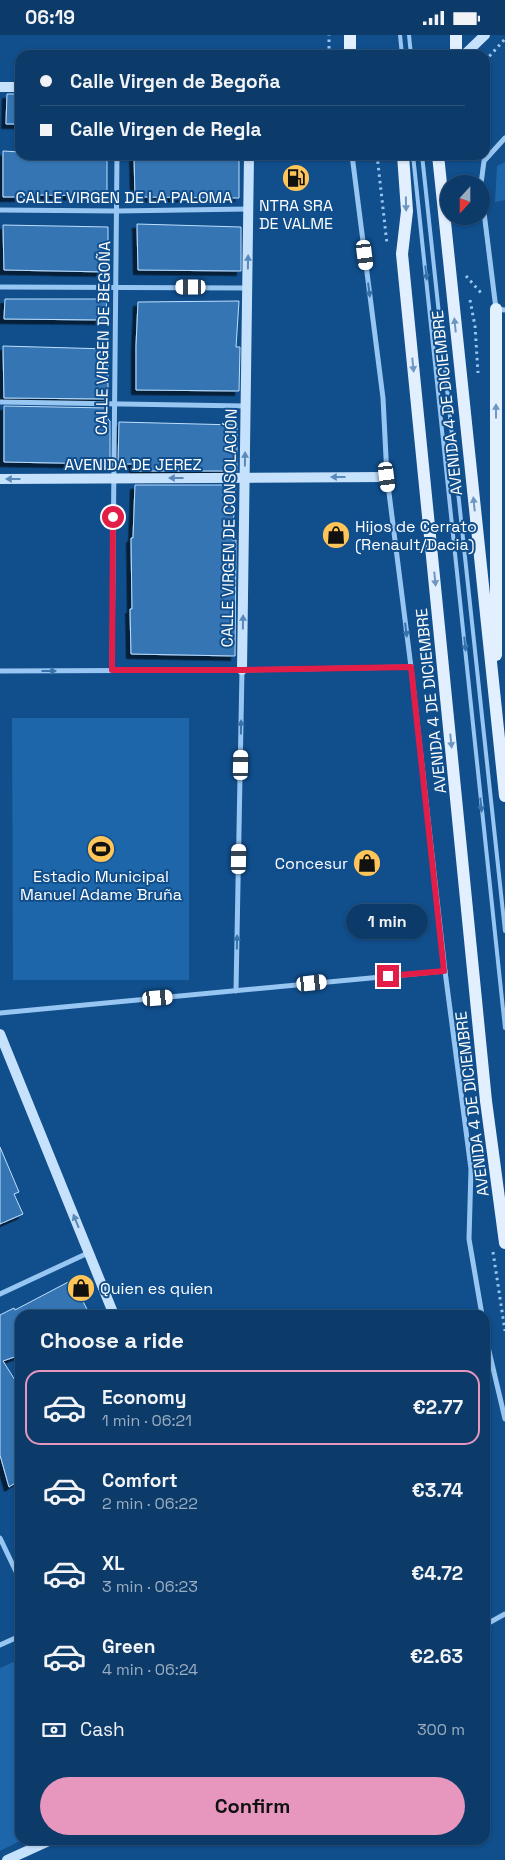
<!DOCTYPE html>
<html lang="en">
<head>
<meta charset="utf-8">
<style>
	:root { --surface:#0c3a69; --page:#1a4571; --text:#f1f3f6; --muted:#9aadc0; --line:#2c547d; --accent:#e797bd }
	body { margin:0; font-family:"Space Grotesk",sans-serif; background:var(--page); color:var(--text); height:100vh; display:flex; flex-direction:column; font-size:19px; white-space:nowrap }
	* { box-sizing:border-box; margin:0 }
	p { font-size:16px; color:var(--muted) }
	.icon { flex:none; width:28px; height:28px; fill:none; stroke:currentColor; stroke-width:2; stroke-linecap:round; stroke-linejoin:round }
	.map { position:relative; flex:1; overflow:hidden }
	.side { position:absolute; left:15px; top:1275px; width:475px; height:535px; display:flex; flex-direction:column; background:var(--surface); border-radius:15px; box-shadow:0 1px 4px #0004,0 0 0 1px var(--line) }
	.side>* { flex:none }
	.hud { position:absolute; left:15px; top:15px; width:475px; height:110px; border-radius:15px; box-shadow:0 1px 4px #0004,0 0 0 1px var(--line); display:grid; align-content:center; height:110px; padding:0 25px; background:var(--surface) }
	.needle { width:32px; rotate:201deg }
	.controls { position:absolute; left:440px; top:140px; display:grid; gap:10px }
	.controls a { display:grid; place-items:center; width:50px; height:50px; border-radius:50%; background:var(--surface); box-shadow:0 1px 4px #0004,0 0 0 1px var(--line); font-size:25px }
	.end { position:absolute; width:22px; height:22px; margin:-11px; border:6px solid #e11d48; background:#fff; box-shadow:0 0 0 2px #fff }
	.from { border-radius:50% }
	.bubble { position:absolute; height:35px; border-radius:18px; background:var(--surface); box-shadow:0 1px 4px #0004,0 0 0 1px var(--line); font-size:16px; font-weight:600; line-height:35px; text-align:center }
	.car { position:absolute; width:15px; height:30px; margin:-15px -8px; border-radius:6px; box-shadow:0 0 4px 1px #0007; background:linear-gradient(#fff 24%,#345 0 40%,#fff 0 76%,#345 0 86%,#fff 0) }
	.hud b { display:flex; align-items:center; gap:18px; height:48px; font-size:19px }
	.hud b+b { border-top:1px solid var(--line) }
	.hud i { width:12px; height:12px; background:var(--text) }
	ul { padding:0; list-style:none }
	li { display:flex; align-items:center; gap:15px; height:75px; margin:0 10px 8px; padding:0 15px; border:2px solid transparent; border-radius:15px }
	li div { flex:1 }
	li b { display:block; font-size:19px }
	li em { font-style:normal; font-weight:600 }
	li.selected { border-color:var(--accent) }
	li>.icon { width:45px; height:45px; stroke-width:1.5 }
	h2 { padding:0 25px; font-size:22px; line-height:60px }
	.pay { display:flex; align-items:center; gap:12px; height:55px; padding:0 25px; font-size:19px }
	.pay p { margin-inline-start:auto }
	.button { display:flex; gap:10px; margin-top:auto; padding:10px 25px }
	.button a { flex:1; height:58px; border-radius:30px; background:var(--accent); color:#111; font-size:20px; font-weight:600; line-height:58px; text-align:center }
	.status { display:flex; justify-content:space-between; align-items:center; height:35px; padding:0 25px; background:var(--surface); direction:ltr }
	.status svg { height:14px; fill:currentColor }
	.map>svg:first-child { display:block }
	.green { fill:#1e66aa }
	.building { fill:#3475b4; stroke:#bedffd; filter:url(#shadow) }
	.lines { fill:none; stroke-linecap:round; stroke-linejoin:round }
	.path { stroke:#97c6f2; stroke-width:3; stroke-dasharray:2.5 4; stroke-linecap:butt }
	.lane { stroke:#97c6f2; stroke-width:4 }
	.street { stroke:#97c6f2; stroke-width:5 }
	.secondary { stroke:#c6e1fc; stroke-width:10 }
	.primary { stroke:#e2efff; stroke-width:12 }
	.oneway { fill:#6e96c0 }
	.oneway2 { fill:#5989b9 }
	.oneway3 { fill:#3872ab }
	.route { stroke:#e11d48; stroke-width:6 }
	.labels { text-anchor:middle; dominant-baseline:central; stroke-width:4; stroke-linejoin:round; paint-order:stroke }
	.street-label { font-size:16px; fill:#fff; stroke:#104e8c }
	.poi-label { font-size:16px; fill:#fff; stroke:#104e8c }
</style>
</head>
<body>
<div class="status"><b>06:19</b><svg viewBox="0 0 49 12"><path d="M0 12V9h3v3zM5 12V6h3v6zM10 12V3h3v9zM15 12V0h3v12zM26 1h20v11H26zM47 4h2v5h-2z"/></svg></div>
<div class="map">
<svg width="505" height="1825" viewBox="0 0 505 1825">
	<defs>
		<filter id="shadow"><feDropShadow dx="-4.5" dy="4.5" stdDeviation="0" flood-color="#0009"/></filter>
	</defs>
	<rect width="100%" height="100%" fill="#104e8c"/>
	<g class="green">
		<path d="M505,127V165L495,167L497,131Z"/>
		<path d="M12,683H189V945H13Z"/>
		<path d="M20,1624V1805H22L0,1816V1633Z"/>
	</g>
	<g class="building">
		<path d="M7,59H20V89H6Z"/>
		<path d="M3,116L20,117V120H107V161L37,160V162H3Z"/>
		<path d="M134,120H239V163L135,162Z"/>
		<path d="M137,189L241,192V236L138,235Z"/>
		<path d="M3,190L108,192V237L4,235Z"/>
		<path d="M5,264H107L105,285L4,284Z"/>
		<path d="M239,266L236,312H240L239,356L136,355V311L138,267Z"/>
		<path d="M3,311L108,314V364L4,363Z"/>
		<path d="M4,371L108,373V384L110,386V429L4,427Z"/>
		<path d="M119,387L237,390V436H135V432H133V429H118Z"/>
		<path d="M135,450H236L232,505H236L235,621L131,619L130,574H132L131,503H133Z"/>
		<path d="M0,1112L19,1157L14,1159L23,1179L0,1189Z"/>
		<path d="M72,1245L90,1280H20V1320L3,1326L20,1353V1445L9,1452L0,1420V1280L14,1273L15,1275Z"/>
	</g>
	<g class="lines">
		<g class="path">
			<path d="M329,20V0"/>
			<path d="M485,26L505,4"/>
			<path d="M377,120L387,209"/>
			<path d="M466,241L482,259"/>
			<path d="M470,265L475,291L478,338"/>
			<path d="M493,1217L505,1296"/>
		</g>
		<g class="lane">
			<path d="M400,0L402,20"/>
			<path d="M409,0L411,20"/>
			<path d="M413,120L505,993"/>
			<path d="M422,120L505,896"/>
		</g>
		<g class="street">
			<path d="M352,120L383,363L387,442L411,632L445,936L471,1134L469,1204L482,1280"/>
			<path d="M481,149L484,126L505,103"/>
			<path d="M481,153L496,274L505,275"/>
			<path d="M0,175L117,176L248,174"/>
			<path d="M0,252L247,253"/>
			<path d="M0,367L245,371"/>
			<path d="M112,635L117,120"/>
			<path d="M0,636L242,635L411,632"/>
			<path d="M236,956L242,635"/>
			<path d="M0,978L445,936"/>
			<path d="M0,1259L88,1218"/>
			<path d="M485,1299L505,1384"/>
			<path d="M0,1503L20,1545"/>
			<path d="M485,1590L505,1579"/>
			<path d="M0,1610L20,1601"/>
		</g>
		<g class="secondary">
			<path d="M464,20L485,0"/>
			<path d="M0,52H20"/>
			<path d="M0,444L387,442"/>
			<path d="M242,635L249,120"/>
			<path d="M0,999L114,1280"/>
			<path d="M7,1825L51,1805"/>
		</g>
		<g class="primary">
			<path d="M350,0V20"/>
			<path d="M456,0V20"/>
			<path d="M403,120L407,176L402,219L486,1066L505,1208"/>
			<path d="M438,120L505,761"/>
			<path d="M496,274V620"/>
		</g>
	</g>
	<defs><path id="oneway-solid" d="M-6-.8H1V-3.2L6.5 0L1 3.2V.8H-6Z" transform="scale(1.25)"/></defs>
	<g class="oneway">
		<use href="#oneway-solid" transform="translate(406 169) rotate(89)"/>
		<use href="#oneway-solid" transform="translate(455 290) rotate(-96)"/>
		<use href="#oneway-solid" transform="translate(413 330) rotate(84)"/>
		<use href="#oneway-solid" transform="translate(496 376) rotate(-90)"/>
		<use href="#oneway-solid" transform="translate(474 469) rotate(-96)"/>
		<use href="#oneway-solid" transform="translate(435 544) rotate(84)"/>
		<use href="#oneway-solid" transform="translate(451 706) rotate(84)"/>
	</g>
	<g class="oneway2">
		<use href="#oneway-solid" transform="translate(248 227) rotate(-89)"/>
		<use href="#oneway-solid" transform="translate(245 424) rotate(-89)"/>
		<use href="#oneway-solid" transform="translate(338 442) rotate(180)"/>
		<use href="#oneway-solid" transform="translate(176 443) rotate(180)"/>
		<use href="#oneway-solid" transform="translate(13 444) rotate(180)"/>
		<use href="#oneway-solid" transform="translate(243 587) rotate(-89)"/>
		<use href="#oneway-solid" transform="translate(76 1186) rotate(-112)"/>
	</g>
	<g class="oneway3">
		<use href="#oneway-solid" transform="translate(426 238) rotate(84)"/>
		<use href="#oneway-solid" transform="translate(369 255) rotate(83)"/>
		<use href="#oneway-solid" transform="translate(406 595) rotate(83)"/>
		<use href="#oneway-solid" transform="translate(465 609) rotate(84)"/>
		<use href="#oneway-solid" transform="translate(49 636)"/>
		<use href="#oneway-solid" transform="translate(241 692) rotate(-89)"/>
		<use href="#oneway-solid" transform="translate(481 770) rotate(84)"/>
		<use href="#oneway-solid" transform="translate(237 907) rotate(-89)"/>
	</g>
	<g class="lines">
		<path class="route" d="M113,482L112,635H242L411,632L444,936L388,941"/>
	</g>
	<defs>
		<symbol id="fuel-disc" viewBox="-11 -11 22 22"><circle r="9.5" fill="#ffc558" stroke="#104e8c"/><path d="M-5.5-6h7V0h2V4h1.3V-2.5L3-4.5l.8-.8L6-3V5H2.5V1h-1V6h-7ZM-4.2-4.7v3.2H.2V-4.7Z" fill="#111"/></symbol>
		<symbol id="shop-disc" viewBox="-11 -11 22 22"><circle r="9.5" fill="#ffc558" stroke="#104e8c"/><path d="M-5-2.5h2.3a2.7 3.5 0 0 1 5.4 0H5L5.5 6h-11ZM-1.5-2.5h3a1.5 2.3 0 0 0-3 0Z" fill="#111"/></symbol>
		<symbol id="stadium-disc" viewBox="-11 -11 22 22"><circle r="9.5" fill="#ffc558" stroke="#104e8c"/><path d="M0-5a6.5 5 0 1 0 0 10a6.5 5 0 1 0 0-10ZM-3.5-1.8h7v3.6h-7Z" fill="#111"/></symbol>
	</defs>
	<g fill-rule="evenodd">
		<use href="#fuel-disc" x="280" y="127" width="32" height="32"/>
		<use href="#shop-disc" x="320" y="484" width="32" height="32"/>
		<use href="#stadium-disc" x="85" y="798" width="32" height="32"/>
		<use href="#shop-disc" x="351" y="812" width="32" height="32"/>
		<use href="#shop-disc" x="65" y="1237" width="32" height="32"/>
	</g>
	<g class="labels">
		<g class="street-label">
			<text x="124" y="162">CALLE VIRGEN DE LA PALOMA</text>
			<text transform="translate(103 303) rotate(-89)">CALLE VIRGEN DE BEGOÑA</text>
			<text transform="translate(447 368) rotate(-96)">AVENIDA 4 DE DICIEMBRE</text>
			<text x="133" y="429">AVENIDA DE JEREZ</text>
			<text transform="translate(229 493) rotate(-89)">CALLE VIRGEN DE CONSOLACIÓN</text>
			<text transform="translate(431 666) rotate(-96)">AVENIDA 4 DE DICIEMBRE</text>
			<text transform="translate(472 1069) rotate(-97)">AVENIDA 4 DE DICIEMBRE</text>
		</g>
		<g class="poi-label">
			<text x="296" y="170">NTRA SRA<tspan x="296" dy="18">DE VALME</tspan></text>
			<text x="355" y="491" text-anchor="start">Hijos de Cerrato<tspan x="355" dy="18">(Renault/Dacia)</tspan></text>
			<text x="348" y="828" text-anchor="end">Concesur</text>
			<text x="101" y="841">Estadio Municipal<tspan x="101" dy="18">Manuel Adame Bruña</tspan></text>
			<text x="100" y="1253" text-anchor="start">Quien es quien</text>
		</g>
	</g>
</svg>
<div class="controls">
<a><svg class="needle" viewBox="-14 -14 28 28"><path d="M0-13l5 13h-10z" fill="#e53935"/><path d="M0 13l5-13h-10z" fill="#9aadc0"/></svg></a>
</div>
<i class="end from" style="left:113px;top:482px"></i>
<i class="end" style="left:388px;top:941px"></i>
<div class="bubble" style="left:346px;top:869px;width:82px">1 min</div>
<i class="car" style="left:365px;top:220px;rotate:173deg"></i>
<i class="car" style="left:191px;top:252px;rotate:270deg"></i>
<i class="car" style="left:387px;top:442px;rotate:173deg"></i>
<i class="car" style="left:241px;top:730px;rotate:1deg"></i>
<i class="car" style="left:239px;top:824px;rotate:1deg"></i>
<i class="car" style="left:312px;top:948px;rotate:84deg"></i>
<i class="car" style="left:158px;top:963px;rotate:85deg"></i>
<div class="hud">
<b><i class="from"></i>Calle Virgen de Begoña</b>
<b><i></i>Calle Virgen de Regla</b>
</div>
<section class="side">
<h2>Choose a ride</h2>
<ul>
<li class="selected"><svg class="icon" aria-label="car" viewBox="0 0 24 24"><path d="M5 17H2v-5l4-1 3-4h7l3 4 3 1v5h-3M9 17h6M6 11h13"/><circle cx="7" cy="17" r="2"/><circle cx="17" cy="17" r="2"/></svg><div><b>Economy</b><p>1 min · 06:21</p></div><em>€2.77</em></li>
<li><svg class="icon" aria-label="car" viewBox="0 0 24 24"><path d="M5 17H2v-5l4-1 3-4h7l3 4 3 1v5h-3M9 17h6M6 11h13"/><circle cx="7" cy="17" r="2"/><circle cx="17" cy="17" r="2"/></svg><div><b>Comfort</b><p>2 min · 06:22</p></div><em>€3.74</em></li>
<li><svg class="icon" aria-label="car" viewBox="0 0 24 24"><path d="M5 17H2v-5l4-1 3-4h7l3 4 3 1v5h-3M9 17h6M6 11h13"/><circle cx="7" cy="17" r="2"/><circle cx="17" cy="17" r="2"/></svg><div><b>XL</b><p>3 min · 06:23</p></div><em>€4.72</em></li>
<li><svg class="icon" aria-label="car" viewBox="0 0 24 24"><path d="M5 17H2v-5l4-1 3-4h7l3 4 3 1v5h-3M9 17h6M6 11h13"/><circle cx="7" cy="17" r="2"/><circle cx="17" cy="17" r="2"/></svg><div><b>Green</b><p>4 min · 06:24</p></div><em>€2.63</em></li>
</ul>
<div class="pay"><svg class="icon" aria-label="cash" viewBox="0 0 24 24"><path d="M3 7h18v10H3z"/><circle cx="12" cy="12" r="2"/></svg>Cash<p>300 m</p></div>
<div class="button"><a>Confirm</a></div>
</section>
</div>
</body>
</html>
